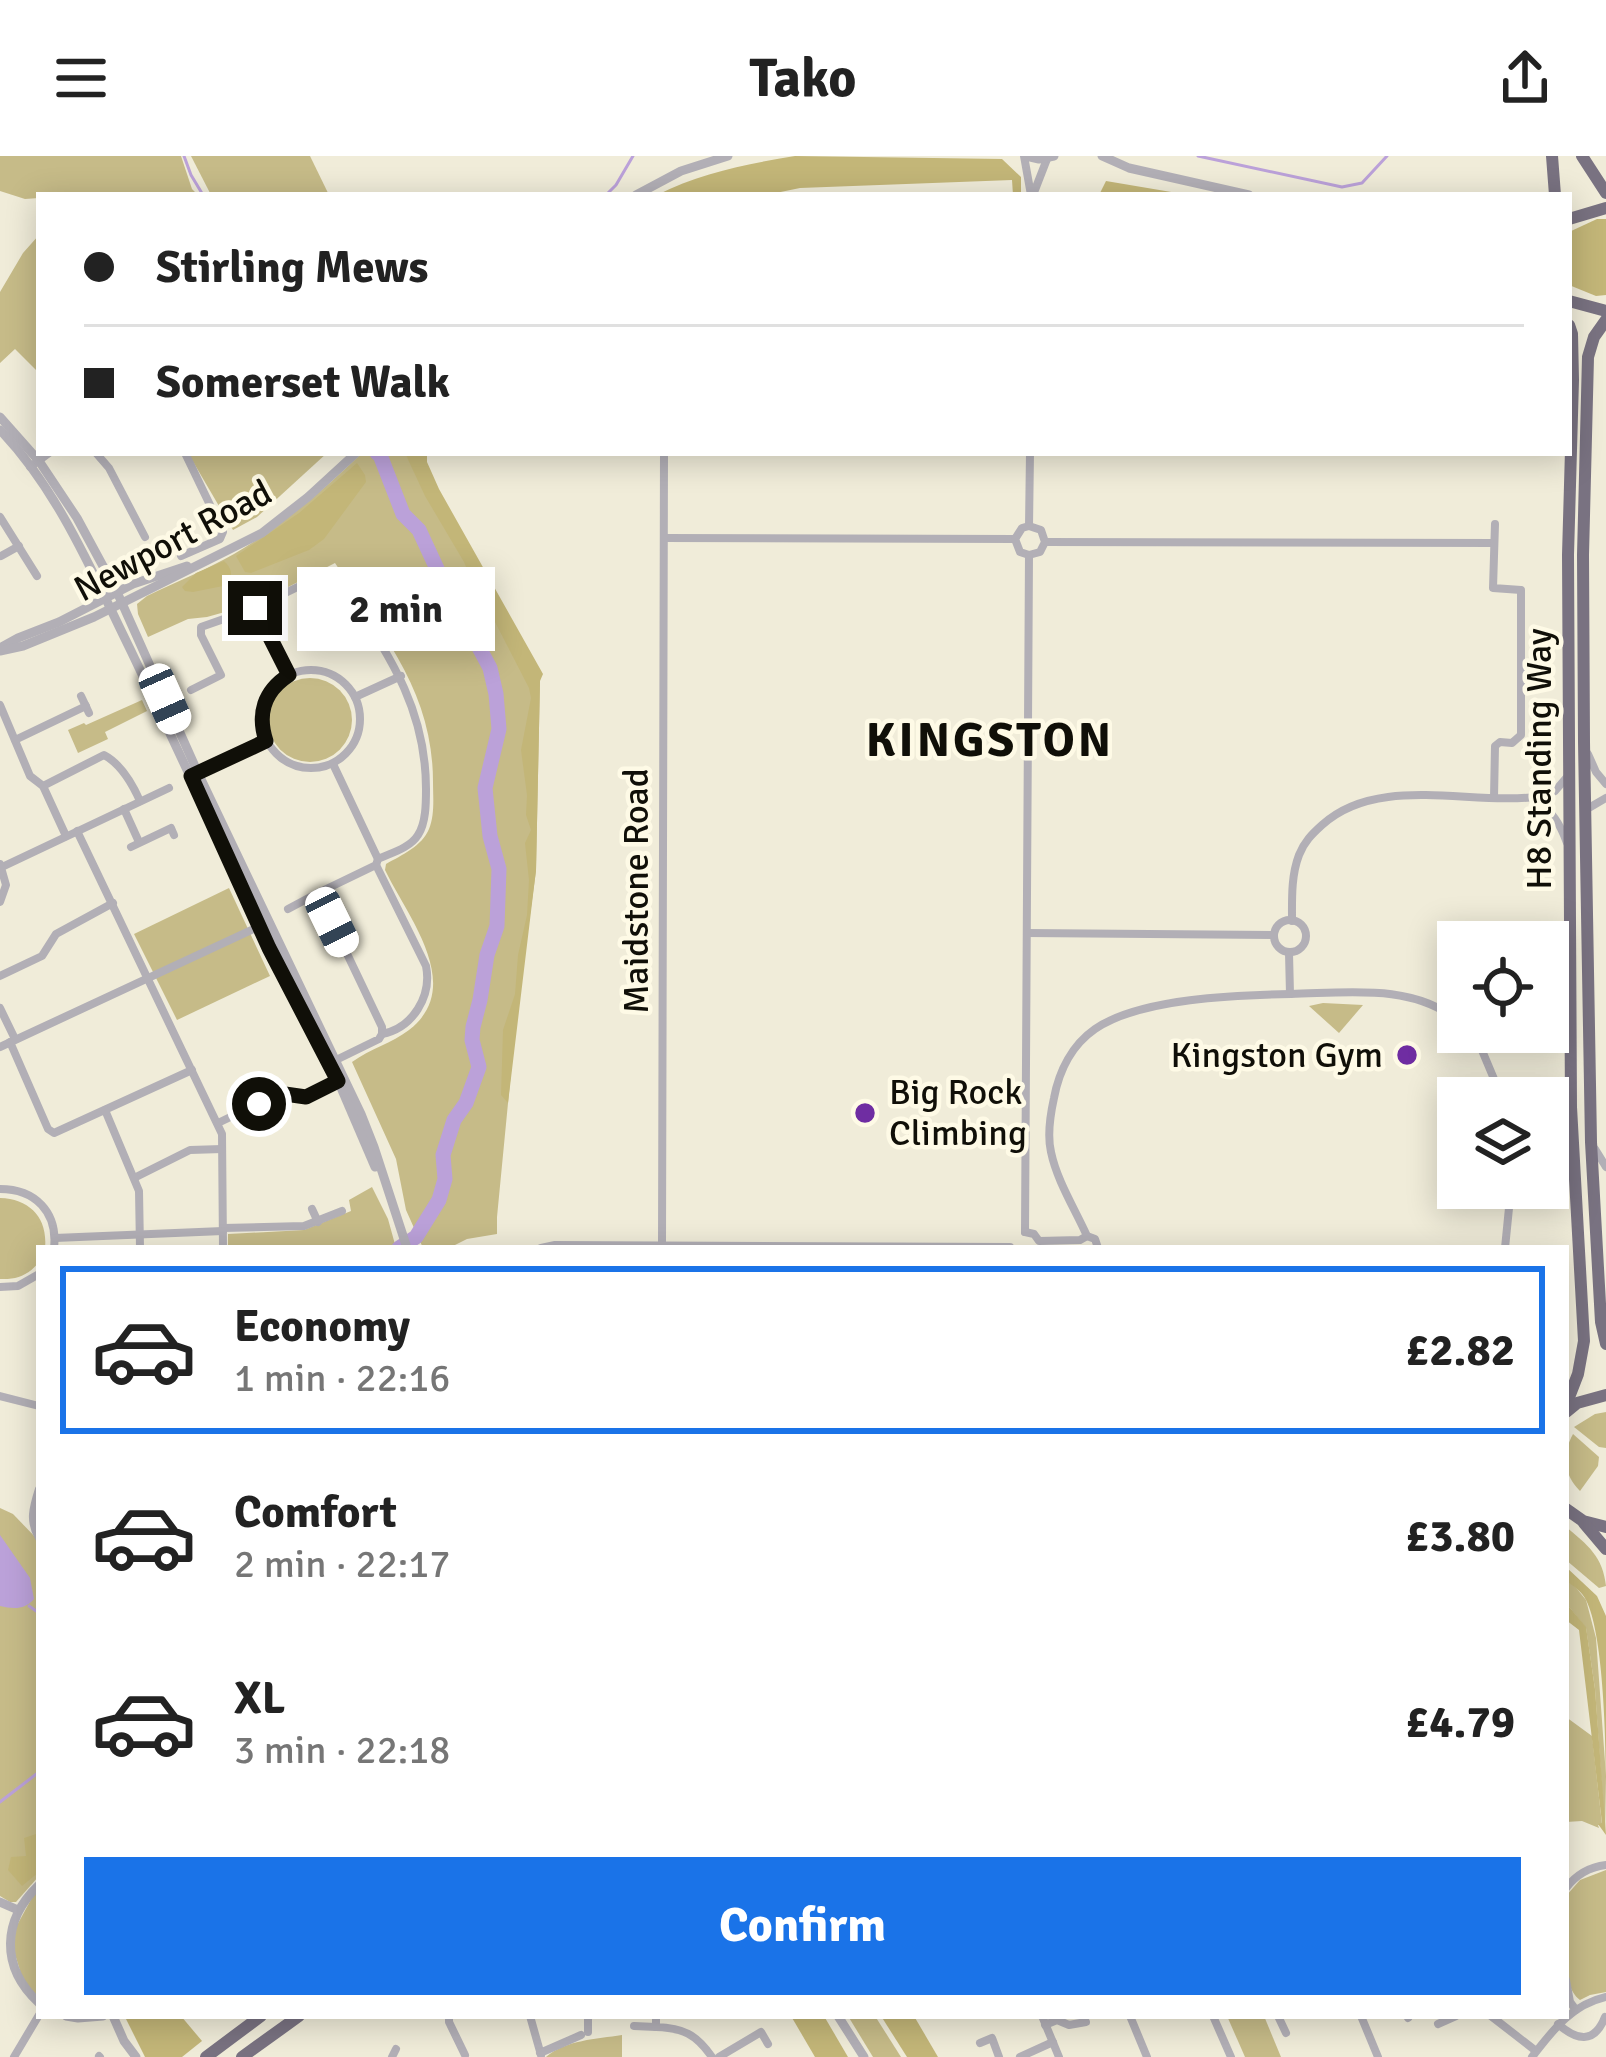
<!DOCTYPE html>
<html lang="en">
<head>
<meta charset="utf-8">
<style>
	:root { --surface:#fff; --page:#f6f6f6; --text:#222; --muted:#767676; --line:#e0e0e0; --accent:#1a73e8 }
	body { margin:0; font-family:Signika,sans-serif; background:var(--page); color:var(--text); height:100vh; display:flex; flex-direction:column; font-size:45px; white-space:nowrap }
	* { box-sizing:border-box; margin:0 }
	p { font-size:39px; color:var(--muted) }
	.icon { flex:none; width:66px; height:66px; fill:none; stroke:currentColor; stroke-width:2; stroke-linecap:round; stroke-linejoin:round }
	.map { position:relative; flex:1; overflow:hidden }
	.details { position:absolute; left:36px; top:1089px; width:1533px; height:774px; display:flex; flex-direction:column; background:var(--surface); border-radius:0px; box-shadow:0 6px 30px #0003 }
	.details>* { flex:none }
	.banner { position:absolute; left:36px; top:36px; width:1536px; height:264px; border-radius:0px; box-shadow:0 6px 30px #0003; display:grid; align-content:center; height:264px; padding:0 48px; background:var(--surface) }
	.controls { position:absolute; left:1437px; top:765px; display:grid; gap:24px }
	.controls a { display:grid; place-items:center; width:132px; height:132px; border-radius:0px; background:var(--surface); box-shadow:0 6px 30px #0003; font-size:60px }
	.end { position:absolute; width:54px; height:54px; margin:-27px; border:15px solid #100f08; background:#fff; box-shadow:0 0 0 6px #fff }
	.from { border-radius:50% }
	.bubble { position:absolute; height:84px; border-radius:0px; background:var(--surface); box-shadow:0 6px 30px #0003; font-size:39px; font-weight:800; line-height:84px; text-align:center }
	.car { position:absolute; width:36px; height:72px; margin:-36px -18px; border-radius:15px; box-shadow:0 0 9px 3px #0007; background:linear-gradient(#fff 24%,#345 0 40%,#fff 0 76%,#345 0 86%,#fff 0) }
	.banner b { display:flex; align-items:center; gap:42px; height:114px; font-size:45px }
	.banner b+b { border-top:3px solid var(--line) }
	.banner i { width:30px; height:30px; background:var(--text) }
	ul { padding:21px 0 0; list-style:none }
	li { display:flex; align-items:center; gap:36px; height:168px; margin:0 24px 18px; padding:0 24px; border:6px solid transparent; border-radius:0px }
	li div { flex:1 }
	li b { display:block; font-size:45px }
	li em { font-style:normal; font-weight:800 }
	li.on { border-color:var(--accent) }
	li>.icon { width:108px; height:108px; stroke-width:1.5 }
	.button { display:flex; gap:24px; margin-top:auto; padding:24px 48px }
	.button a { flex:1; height:138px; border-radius:0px; background:var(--accent); color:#fff; font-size:48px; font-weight:800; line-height:138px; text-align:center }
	header { display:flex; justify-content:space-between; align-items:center; height:156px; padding:0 48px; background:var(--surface); font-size:54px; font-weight:800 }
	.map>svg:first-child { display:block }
	.green { fill:#c6bb88 }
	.forest { fill:#c3b678 }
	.water { fill:#bba1d9 }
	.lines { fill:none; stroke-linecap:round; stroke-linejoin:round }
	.stream { stroke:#bba1d9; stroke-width:3 }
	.river { stroke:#bba1d9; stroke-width:15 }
	.minor { stroke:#b2afb6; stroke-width:8 }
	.tertiary { stroke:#b2afb6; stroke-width:9 }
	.trunk { stroke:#797281; stroke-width:12 }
	.route { stroke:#100f08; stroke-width:15 }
	.poi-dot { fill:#6f2da2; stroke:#fefae6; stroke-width:4.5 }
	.labels { text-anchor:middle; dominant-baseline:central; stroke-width:9; stroke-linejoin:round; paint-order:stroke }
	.street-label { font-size:36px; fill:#100f08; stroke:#fefae6 }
	.poi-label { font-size:36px; fill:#100f08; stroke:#fefae6; text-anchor:end }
	.district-label { font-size:48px; font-weight:bold; letter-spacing:3px; fill:#100f08; stroke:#fefae6 }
</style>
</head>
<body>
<header><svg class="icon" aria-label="menu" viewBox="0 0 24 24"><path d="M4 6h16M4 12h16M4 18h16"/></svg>Tako<svg class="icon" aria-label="share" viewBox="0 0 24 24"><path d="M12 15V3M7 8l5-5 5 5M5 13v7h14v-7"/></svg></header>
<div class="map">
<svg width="1606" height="1901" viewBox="0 0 1606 1901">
	<rect width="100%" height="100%" fill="#f0ecd9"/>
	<g class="green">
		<path d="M0,0H181L192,33L198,39H39V42L25,43L0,35Z"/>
		<path d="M191,0H310L329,39H211Z"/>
		<path d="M39,79V217L15,193L0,207V136L23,97Z"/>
		<path d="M188,297H327L257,361L233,374Z"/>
		<path d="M362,297H405L540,525L536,715L517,854L497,1061V1078L467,1083L449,1092H423L406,1054L396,1003L352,906C370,893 392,887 409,874C466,830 407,760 385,714L386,708C402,699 422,690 429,673C435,659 433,640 433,626C433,535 383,479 335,407L257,447L207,461L188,463L148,481L138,458L137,448L147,440C176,426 206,414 234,398C281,370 323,335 362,297Z"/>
		<circle cx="310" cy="564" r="42"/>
		<path d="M142,544L147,555L105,576L108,583L78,597L68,574L84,567L86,569Z"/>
		<path d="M229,732L270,820L177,864L134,778Z"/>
		<path d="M1323,847L1363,849L1339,877L1309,850Z"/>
		<path d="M372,1031L388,1063L396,1092H228V1078L304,1074L351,1055L349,1044Z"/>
		<path d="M0,1042C30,1043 48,1062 45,1092H39V1106C29,1119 16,1124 0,1123Z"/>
		<path d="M1606,1256V1292L1599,1291L1574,1271L1595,1258Z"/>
		<path d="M1573,1278L1599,1301L1598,1310L1580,1335C1563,1318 1562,1298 1573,1278Z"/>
		<path d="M0,1352L13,1358L39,1385V1720L16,1746H10L0,1740Z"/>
		<path d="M1566,1371C1588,1389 1603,1401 1606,1430L1599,1432L1566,1404Z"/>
		<path d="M1566,1426L1573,1428L1586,1444L1596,1482L1606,1620L1605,1678L1595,1533L1586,1472L1566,1447Z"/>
		<path d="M1566,1561L1592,1580L1602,1668L1598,1669L1599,1672L1582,1665L1566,1666Z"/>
		<path d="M1606,1714V1836L1590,1839L1580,1844C1558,1828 1566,1766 1566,1740L1580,1724Z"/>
		<path d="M39,1729V1847L26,1834L10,1782Z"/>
		<path d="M848,1860H875L901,1901H873Z"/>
		<path d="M1227,1860H1264L1281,1901H1245Z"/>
		<path d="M622,1879V1901H546C566,1884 596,1883 622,1879Z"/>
	</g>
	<g class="forest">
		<path d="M795,0L1002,3L1021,21V39H1013L1012,24L800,32L766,39H657C700,17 747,8 795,0Z"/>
		<path d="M1106,25L1189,39H1105L1100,37Z"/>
		<path d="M1597,63H1606V139L1596,140L1569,129V76Z"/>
		<path d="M405,297H427V306L439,333L543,518L540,525L536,714L508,947L501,939L503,874L515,838L518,799L527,759L529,724L525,687L531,674L526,659L527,639L521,594L531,542L529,532L495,466L485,456L464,406L425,340Z"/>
		<path d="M357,307L365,319L366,326L324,383L309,394L251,417L245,416L236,400L299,357Z"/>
		<path d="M224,405C232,412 233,420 228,429L193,436L185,435L182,431L196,417Z"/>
		<path d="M1566,1411L1597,1440L1606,1460V1631C1606,1589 1604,1479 1586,1444C1582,1436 1574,1430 1566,1425Z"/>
		<path d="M1566,1447L1586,1471L1595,1533L1606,1679L1598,1668L1602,1667L1579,1474L1566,1464Z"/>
		<path d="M39,1677V1716L22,1730L8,1714L11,1701L26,1700L24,1682Z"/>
		<path d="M127,1860H181L202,1885L182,1901H145L125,1861Z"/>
		<path d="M791,1860H824L848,1901H815Z"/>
		<path d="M881,1860H914L938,1901H907Z"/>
	</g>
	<path class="water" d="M0,1379L30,1422L34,1443C25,1454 13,1453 0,1450Z"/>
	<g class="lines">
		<g class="stream">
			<path d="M184,0L191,19L203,39"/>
			<path d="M1198,0L1342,31L1362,27L1387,0"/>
			<path d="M606,39L616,29L633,0"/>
			<path d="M29,1450L39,1457"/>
			<path d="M0,1646L39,1616"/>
		</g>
		<path class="river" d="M377,297L380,299L403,358L419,374L464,471L475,484L490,512L496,538L499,573L485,632L490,680L499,713L497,770L487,799L480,844L473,871L472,884L479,911L466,947L454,964L443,999L445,1023L439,1044L416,1081L399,1092"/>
		<g class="minor">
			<path d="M1024,0L1031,39"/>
			<path d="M1033,39L1047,3"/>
			<path d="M96,297L109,312L145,381"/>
			<path d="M30,311L49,297"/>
			<path d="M0,361L37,420"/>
			<path d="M1029,370L1030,297"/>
			<path d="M664,382L1015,383"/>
			<path d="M1045,386L1494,387"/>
			<path d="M1029,399L1040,396L1045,386L1041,374L1029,370"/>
			<path d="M1029,399L1020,396L1015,383L1022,372L1029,370"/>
			<path d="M1,400L19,390"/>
			<path d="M181,400L220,383L223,376L185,297"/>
			<path d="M255,452L289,519"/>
			<circle cx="311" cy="563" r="49"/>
			<path d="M191,534L221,519L201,479V471L255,452L328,416L336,418C381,489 426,544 426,633C426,647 426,667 418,679C410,692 391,697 378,703L376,709L318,737L382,871V878L379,883L334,905"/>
			<path d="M81,540L89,557"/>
			<path d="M355,541L401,520"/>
			<path d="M0,549L30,620L43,630L66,680"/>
			<path d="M15,584L86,550"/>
			<path d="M1588,598L1596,616L1606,628"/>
			<path d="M333,608L378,703"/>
			<path d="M197,617L266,585"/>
			<path d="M43,630L104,599C121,608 132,627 140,645"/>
			<path d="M1494,642L1495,590L1500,586L1512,587L1521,579V434L1493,432L1495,368"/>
			<path d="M1535,642C1552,656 1560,667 1567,687"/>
			<path d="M124,653L139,686"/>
			<path d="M1587,653L1606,642"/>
			<path d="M77,675L222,978L223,1092"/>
			<path d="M131,691L171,672L174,679"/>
			<path d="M376,709L426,810C432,840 413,872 382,878"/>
			<path d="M2,711L169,632"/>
			<path d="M0,746L6,729L0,708"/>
			<path d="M288,753L318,737"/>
			<circle cx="1290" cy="780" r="16"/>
			<path d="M1292,765C1292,743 1291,720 1299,699C1304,686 1312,678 1322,669C1379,617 1473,651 1543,640L1555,635L1567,621"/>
			<path d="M1027,777L1274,779"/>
			<path d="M1289,797L1290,838"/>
			<path d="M0,820L42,800L56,778L113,747"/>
			<path d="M0,852L15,883"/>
			<path d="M1469,876L1481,892L1502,942"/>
			<path d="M10,886L48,973L54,977L192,914"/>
			<path d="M0,891L262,769"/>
			<path d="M105,954L139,1035L140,1092"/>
			<path d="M218,967L276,939L306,941L342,923"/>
			<path d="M1548,967L1571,951"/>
			<path d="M1548,971L1559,981L1570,999"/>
			<path d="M1595,993L1606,1011"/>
			<path d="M134,1022L190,994L222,993"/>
			<path d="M0,1033C35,1033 58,1056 54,1092"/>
			<path d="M312,1053L318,1066"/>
			<path d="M223,1072L304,1070L342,1055"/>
			<path d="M1025,1076L1029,399"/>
			<path d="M1025,1076L1034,1078L1039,1085L1080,1084L1087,1080"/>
			<path d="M55,1082L223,1075"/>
			<path d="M662,1088L664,297"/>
			<path d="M541,1092L555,1089L1010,1091"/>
			<path d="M1098,1092L1095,1083L1087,1080C1075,1053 1057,1025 1051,996C1047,979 1050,960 1054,942C1059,915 1072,889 1095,873C1140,842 1238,839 1291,838C1346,837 1413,827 1458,865"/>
			<path d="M1505,1092L1511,1032"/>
			<path d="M0,1131L18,1130L39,1118"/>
			<path d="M0,1240L39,1250"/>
			<path d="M39,1333C33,1352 29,1365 39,1382"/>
			<path d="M1566,1732C1576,1719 1589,1711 1606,1709"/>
			<path d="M1566,1824L1570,1846L1576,1854"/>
			<path d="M449,1860V1866L465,1899"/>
			<path d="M530,1860L541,1899"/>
			<path d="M656,1860V1871C683,1872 696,1878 712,1901"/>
			<path d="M1042,1860L1059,1901"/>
			<path d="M1130,1860L1147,1901"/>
			<path d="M1213,1860L1231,1901"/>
			<path d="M1278,1860L1286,1877"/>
			<path d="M1361,1860L1378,1901"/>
			<path d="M1407,1860L1408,1862"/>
			<path d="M1491,1860L1536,1895"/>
			<path d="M1438,1868L1456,1860"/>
			<path d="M1558,1868C1576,1884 1594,1889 1605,1861"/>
			<path d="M1045,1869L1057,1864L1069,1869L1086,1866"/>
			<path d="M634,1870L656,1871"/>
			<path d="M588,1876V1860"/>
			<path d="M980,1887L992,1882L999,1901"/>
			<path d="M540,1897L581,1879"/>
			<path d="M99,1900L100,1901"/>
			<path d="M14,1901L39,1859"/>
			<path d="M392,1901L396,1893"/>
			<path d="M719,1901L761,1876L768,1888"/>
			<path d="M1020,1901L1053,1886"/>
			<path d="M1532,1901C1553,1874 1571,1849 1606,1841"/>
		</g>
		<g class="tertiary">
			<path d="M1026,0L1039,3L1054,0"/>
			<path d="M1102,0L1129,12L1249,39"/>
			<path d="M636,39L681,15L728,0"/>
			<path d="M0,261L39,305L77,362L117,436L198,617L361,958L374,991L407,1092"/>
			<path d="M0,274C59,335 94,420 131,495C196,631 257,768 326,902"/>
			<path d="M0,492L18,482L59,466L133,428L187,410"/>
			<path d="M0,495L23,490L94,461L262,377L308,341L356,297"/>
			<path d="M339,927L375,1011"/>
			<path d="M39,1729C2,1764 0,1811 39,1847"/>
			<path d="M0,1746L18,1754"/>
			<path d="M66,1860L78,1862L103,1860"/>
			<path d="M113,1860L124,1885L136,1901"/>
			<path d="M838,1860L864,1901"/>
		</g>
		<g class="trunk">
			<path d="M1552,0L1555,39"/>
			<path d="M1582,0L1606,37"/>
			<path d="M1569,63L1606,52"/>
			<path d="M1569,145L1606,155"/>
			<path d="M1606,164L1594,181L1588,201L1583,399L1584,586L1591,986L1601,1166L1606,1188"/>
			<path d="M1566,1249L1578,1218L1584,1185L1571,951L1568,399L1573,224L1572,178L1569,169"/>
			<path d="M1566,1256L1577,1247L1606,1239"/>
			<path d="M1566,1353L1583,1365L1606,1371"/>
			<path d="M1584,1367L1606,1393"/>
			<path d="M206,1901L261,1860"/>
			<path d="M242,1901L299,1860"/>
		</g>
	</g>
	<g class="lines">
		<path class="route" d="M255,452L289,519C264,535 257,558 266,585L191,620L269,792L338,925L306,941L285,938L259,948"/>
	</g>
	<g class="poi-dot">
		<circle cx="1407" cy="899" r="12"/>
		<circle cx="865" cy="957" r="12"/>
	</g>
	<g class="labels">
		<g class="street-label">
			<text transform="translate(173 385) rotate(-28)">Newport Road</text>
			<text transform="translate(1539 603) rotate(-90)">H8 Standing Way</text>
			<text transform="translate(636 735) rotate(-90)">Maidstone Road</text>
		</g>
		<g class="poi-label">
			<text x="1383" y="899">Kingston Gym</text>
			<text x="889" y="936" text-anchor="start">Big Rock<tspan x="889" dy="41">Climbing</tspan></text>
		</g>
		<g class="district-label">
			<text x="990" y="584">KINGSTON</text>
		</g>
	</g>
</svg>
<div class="controls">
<a><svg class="icon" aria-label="locate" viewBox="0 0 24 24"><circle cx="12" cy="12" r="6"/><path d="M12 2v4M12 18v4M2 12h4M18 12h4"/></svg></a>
<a><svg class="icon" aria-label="layers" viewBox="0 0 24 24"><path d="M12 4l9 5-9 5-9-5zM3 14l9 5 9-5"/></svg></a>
</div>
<i class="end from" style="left:259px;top:948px"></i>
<i class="end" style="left:255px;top:452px"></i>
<div class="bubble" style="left:297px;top:411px;width:198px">2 min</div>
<i class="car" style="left:165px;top:543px;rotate:156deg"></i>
<i class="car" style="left:332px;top:766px;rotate:154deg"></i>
<div class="banner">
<b><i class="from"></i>Stirling Mews</b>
<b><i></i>Somerset Walk</b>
</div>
<section class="details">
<ul>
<li class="on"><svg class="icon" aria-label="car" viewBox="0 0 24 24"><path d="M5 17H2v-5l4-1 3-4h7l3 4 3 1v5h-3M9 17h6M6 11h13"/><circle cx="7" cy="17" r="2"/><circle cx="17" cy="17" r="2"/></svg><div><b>Economy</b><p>1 min · 22:16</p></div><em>£2.82</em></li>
<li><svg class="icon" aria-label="car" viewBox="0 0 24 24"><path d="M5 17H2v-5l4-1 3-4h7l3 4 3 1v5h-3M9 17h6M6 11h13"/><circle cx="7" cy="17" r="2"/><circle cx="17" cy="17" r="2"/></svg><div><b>Comfort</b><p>2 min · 22:17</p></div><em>£3.80</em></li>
<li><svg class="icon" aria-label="car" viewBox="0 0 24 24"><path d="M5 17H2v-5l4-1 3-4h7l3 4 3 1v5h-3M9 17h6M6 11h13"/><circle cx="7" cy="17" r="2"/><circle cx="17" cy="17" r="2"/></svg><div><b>XL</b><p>3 min · 22:18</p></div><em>£4.79</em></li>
</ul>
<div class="button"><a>Confirm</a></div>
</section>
</div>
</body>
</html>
